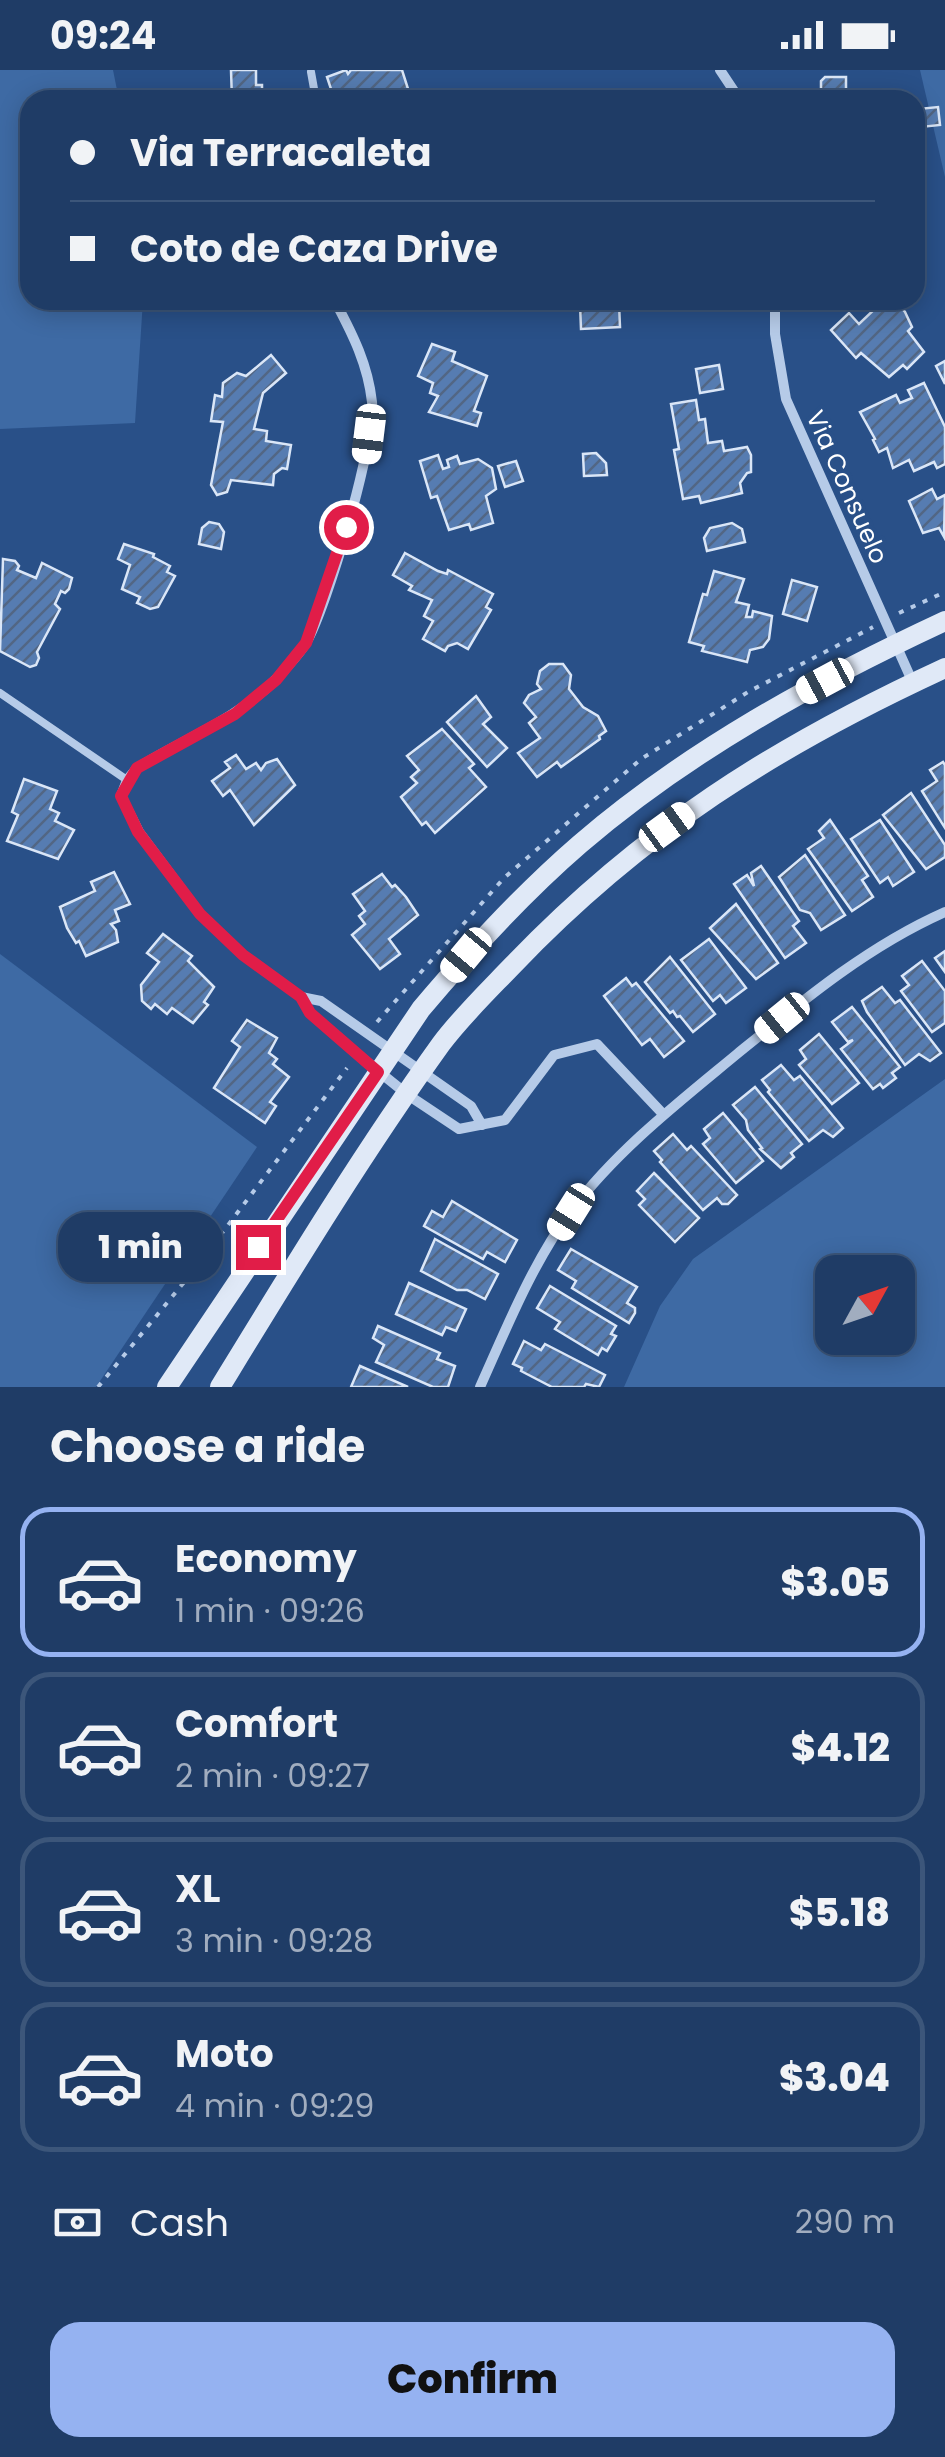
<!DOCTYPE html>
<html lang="en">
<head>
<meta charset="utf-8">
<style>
	:root { --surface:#1f3c66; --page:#27436c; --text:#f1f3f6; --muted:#a1adbf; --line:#3c567a; --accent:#95b2f1 }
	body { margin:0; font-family:Poppins,sans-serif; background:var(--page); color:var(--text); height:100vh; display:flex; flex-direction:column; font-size:38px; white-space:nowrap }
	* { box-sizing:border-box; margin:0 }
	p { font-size:32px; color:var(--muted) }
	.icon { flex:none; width:55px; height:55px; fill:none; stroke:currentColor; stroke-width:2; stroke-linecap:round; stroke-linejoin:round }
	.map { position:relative; height:1317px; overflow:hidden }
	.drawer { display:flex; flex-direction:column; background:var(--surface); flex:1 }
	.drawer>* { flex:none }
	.banner { position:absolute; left:20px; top:20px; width:905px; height:220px; border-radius:30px; box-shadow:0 5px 25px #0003,0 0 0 2px var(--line); display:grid; align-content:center; height:220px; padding:0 50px; background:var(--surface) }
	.needle { width:65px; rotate:50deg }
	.tools { position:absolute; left:815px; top:1185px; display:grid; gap:20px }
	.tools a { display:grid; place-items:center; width:100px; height:100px; border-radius:20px; background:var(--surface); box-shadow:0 5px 25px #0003,0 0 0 2px var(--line); font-size:50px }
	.end { position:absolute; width:45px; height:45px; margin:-22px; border:12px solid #e11d48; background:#fff; box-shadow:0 0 0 5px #fff }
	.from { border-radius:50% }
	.bubble { position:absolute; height:70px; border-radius:30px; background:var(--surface); box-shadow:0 5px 25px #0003,0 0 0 2px var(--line); font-size:32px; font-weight:800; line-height:70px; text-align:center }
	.car { position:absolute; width:30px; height:60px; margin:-30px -15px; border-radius:12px; box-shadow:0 0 8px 2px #0007; background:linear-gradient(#fff 24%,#345 0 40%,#fff 0 76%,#345 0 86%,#fff 0) }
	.banner b { display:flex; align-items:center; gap:35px; height:95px; font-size:38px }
	.banner b+b { border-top:2px solid var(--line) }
	.banner i { width:25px; height:25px; background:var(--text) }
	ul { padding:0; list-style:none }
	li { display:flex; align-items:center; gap:30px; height:150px; margin:0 20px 15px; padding:0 30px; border:5px solid var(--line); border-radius:30px }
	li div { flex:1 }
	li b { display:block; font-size:38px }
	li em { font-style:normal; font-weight:800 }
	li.current { border-color:var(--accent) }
	li>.icon { width:90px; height:90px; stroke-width:1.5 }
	h2 { padding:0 50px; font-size:45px; line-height:120px }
	.pay { display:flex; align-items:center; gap:25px; height:110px; padding:0 50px; font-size:38px }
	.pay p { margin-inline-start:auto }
	.button { display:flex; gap:20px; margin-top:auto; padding:20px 50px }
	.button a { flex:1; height:115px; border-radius:30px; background:var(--accent); color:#111; font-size:40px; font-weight:800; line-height:115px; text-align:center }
	.status { display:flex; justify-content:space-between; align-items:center; height:70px; padding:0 50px; background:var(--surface); direction:ltr }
	.status svg { height:28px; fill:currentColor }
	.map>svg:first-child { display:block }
	.green { fill:#3e6aa4; fill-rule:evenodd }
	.building { fill:url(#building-hatch); stroke:#dae6f7; stroke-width:2.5 }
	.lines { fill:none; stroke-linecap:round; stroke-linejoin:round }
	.path { stroke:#b6cbe8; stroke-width:4; stroke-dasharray:5 8; stroke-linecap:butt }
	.service { stroke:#b6cbe8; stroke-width:8 }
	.minor { stroke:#b6cbe8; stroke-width:10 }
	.secondary { stroke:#e0e9f7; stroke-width:20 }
	.route { stroke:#e11d48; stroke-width:12 }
	.labels { text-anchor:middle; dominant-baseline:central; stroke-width:8; stroke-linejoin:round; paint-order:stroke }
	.street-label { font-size:25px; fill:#fff; stroke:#295088 }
</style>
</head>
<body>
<div class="status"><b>09:24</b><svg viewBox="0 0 49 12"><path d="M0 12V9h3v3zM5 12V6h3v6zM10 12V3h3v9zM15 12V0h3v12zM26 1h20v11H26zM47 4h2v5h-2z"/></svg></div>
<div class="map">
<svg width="945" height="1317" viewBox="0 0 945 1317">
	<defs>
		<pattern id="building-hatch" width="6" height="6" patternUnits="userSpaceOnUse" patternTransform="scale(2.5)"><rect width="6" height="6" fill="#567cb1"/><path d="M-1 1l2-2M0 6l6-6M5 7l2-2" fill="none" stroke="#526684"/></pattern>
	</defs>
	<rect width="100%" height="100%" fill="#295088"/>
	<g class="green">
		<path d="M0,0H113L119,30H30V230H143L135,353L0,359Z"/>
		<path d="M920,0H945V108V107Z"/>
		<path d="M0,884L257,1077L96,1317H0Z"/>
		<path d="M945,1009V1317H624L660,1236L693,1189ZM898,1202V1268H832V1202Z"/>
	</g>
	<g class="building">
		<path d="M231,0H256V15H262V30H232Z"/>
		<path d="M346,0L348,4L351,0H402L409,22L394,27L395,30H329L334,28L327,7Z"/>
		<path d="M825,7H846V26H878L884,27V30H821V11Z"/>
		<path d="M938,37L940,55L921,57L918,39Z"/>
		<path d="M619,233L620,257L581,259L580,234Z"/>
		<path d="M881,233L898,234L905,242L912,257L908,261L924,282L907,299L903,295L889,307L861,283L856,288L831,260L849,243L859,254Z"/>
		<path d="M432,274L455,282L452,291L487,306L474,341L481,343L477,356L429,342L438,326L430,323L433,313L418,306Z"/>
		<path d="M271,285L286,303L263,323L254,359L267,361L266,371L291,375L287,399L282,398L274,404L273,415L231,410L227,422L217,425L211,415L223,352L211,351L215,325L222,327L223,313L237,303L246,306Z"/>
		<path d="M945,291V314L936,296Z"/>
		<path d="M719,295L723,319L700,323L696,299Z"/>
		<path d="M924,313L945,357V394L937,398L934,392L914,401L909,390L893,398L887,378L879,382L873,370L875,369L860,342L896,325L900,333L912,328L908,320Z"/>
		<path d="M696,330L699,350L705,349L708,373L722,371L724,381L747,377L751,385V402L747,403L740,413L742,423L701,433L699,426L683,429L674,380L679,379L671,334Z"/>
		<path d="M596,383L606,393L607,405L584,406L583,384Z"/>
		<path d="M438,385L443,399L449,397L447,390L457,386L460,394L478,389L492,398L496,419L486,426L493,453L471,460L469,454L449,460L437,426L431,428L420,391Z"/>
		<path d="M516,391L523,411L505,417L498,396Z"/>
		<path d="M932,419L937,429L945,425L944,467L939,458L923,463L909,431Z"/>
		<path d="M209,452L219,454L224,462L221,479L199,474L202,458Z"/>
		<path d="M732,453L742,459L745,472L707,481L704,468L710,458Z"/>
		<path d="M124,474L154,484L153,487L170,496L167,502L175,506L158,537L150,539L137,533L140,527L122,519L130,495L118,489Z"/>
		<path d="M405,483L438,501L447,504L448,500L493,524L486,537L491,540L468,579L457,573L448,576L445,581L423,569L433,551L424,546L432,530L409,520L412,516L393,505Z"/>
		<path d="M3,489L15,491L19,496L17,500L36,508L42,493L72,508L69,519L65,523L61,521L55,534L60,539L37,582L39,588L36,595L30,597L0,581Z"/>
		<path d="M714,501L744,509L736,532L749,535L746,547H752L753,541L772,546L769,569L763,577L750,580L747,592L702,581L704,576L689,572L703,524L707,525Z"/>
		<path d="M792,510L817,517L807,551L783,544Z"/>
		<path d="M549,594H563L571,605L569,619L583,637L598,646L606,661L599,666L600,669L561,697L557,692L537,707L518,683L540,668L529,653L536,647L524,633L529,625L541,619L537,614L540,601Z"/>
		<path d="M476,626L491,647L483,654L507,678L487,697L447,652Z"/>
		<path d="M442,659L474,694L469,698L486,717L435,763L426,752L422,755L401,727L417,713L411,707L419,700L407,686Z"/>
		<path d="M236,685L246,699L256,693L261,700L266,693L277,689L295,715L254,755L230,720L223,726L212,711L230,698L225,692Z"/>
		<path d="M943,692L945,695V758L922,721L937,711L930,700Z"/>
		<path d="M24,709L57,721L50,739L59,743L55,751L74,760L58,789L7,771L18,745L12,742Z"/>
		<path d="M911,723L945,775V787L926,799L883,745Z"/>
		<path d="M830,750L868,806L862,810L873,827L852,841L808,779L824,768L819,761Z"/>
		<path d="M880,750L914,802L893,816L888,807L880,813L851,769Z"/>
		<path d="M805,785L845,845L821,860L810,843L800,840L779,807Z"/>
		<path d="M761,796L799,851L793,856L806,873L785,888L734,814L747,805L754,816L751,803Z"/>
		<path d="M114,802L130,834L115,840L119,851L111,854L116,860L118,872L86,886L79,871L76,873L67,858L60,837L95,821L91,812Z"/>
		<path d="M382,804L392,817L395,815L406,827L418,845L389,869L400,884L380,899L352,865L365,854L359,846L365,841L353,824Z"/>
		<path d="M736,834L778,893L756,909L710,858Z"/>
		<path d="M163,864L192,886L188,891L214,917L204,932L208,935L193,953L172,938L167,944L155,934L151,939L142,931L141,915L159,892L147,883Z"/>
		<path d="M709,869L746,918L726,933L720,925L713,931L681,890Z"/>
		<path d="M945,881V902L935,888Z"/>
		<path d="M670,887L715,944L693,962L680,946L677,947L673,941L670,943L645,912Z"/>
		<path d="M922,891L945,921V953L932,962L901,921L909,915L902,906Z"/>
		<path d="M626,908L632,916L636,913L684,971L664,987L650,969L642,975L604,926Z"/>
		<path d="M882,917L895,933L900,930L941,983L930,991L919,984L905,995L867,942L862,931Z"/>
		<path d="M852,937L900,997L892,1003L896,1008L883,1018L880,1014L873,1019L841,979L853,970L848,972L832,952Z"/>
		<path d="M247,950L277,968L269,983L277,989L273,994L289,1007L270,1032L276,1036L265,1053L214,1018L240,977L232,971Z"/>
		<path d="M819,964L859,1013L832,1034L799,995L806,989L800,980Z"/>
		<path d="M781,995L794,1010L800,1006L843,1058L833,1067L823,1060L809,1071L768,1022L770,1020L762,1010Z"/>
		<path d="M755,1017L802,1074L791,1083L794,1087L781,1098L760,1079L762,1078L748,1060L746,1050L733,1035Z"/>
		<path d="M723,1043L763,1091L736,1113L703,1074L710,1068L704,1059Z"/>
		<path d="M673,1064L687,1080L691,1076L737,1125L728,1134H722L717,1128L703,1140L660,1092L662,1090L654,1081Z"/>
		<path d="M654,1103L699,1148L675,1172L639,1135L645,1129L637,1121Z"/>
		<path d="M452,1131L517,1170L505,1192L487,1182L483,1189L424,1156L432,1141L443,1147Z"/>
		<path d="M435,1169L498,1204L485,1229L467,1220H457L421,1201Z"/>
		<path d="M571,1179L637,1217L627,1233L635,1238V1243L629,1253L572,1218L576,1211L558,1200Z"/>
		<path d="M409,1213L466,1239L456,1261L446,1257L442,1265L396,1244Z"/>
		<path d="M550,1216L616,1256L611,1264L616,1266L607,1281L602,1278L598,1285L555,1259L560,1252L537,1238Z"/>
		<path d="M378,1256L440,1283L437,1289L455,1296L448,1317H433L376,1292L384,1275L373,1268Z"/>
		<path d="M524,1271L541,1280L545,1274L605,1305L599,1317L586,1314L584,1317H552L521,1301L522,1298L513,1294Z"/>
		<path d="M360,1296L408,1317H351Z"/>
	</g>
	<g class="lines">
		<g class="path">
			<path d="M899,543L945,522"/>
			<path d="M377,952L504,808L641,689L748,622L873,557"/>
			<path d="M98,1317L194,1200L347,998"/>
		</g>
		<g class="service">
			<path d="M311,2L316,30"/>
			<path d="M0,623L127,710"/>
		</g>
		<g class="minor">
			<path d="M720,0L740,30"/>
			<path d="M775,230V264L786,329L913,613"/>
			<path d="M336,233C353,265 368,295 372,332C376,371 327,538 306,573C299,585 286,598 277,608C237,650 185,668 137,698L127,710L121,726L139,762L200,844L243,885L301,927L310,943L357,984L408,1025L459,1059L505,1050L554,985L597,974L663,1044"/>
			<path d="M301,927L321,931L471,1036L482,1055"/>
			<path d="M480,1317C507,1257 532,1194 571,1141C617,1080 679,1032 737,984C802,931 868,876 945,842"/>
		</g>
		<g class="secondary">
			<path d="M167,1317L421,939C470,881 522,824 580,774C688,681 816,611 945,551"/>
			<path d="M220,1317C291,1201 362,1084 441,974C462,946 488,921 512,896C642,760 776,676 945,598"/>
		</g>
	</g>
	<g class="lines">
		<path class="route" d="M258,1177L378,1002L310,943L301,927L243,885L200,844L138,762L121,726L137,698L235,644L276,610L306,573L346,457"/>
	</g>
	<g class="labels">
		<g class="street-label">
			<text transform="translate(847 417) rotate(66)">Via Consuelo</text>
		</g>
	</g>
</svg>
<div class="tools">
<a><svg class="needle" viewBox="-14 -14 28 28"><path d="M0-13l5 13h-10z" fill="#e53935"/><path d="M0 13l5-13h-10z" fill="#a1adbf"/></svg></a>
</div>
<i class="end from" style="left:346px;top:457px"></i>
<i class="end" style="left:258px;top:1177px"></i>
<div class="bubble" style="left:58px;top:1142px;width:165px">1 min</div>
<i class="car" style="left:369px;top:364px;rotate:187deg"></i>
<i class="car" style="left:825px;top:611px;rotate:242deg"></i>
<i class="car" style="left:667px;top:757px;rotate:54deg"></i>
<i class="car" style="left:466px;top:885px;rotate:220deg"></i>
<i class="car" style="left:782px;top:948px;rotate:231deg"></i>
<i class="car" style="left:571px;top:1142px;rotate:212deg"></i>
<div class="banner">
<b><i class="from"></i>Via Terracaleta</b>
<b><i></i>Coto de Caza Drive</b>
</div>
</div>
<section class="drawer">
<h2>Choose a ride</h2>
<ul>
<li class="current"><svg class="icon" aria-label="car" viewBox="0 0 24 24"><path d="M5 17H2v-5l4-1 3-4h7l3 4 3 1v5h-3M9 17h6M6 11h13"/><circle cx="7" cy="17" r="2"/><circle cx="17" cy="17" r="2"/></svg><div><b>Economy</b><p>1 min · 09:26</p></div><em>$3.05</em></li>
<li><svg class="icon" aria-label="car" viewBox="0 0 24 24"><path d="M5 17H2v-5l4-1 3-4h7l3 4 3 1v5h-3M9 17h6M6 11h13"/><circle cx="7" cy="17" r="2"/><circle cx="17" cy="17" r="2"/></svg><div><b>Comfort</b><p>2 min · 09:27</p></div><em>$4.12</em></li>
<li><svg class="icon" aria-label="car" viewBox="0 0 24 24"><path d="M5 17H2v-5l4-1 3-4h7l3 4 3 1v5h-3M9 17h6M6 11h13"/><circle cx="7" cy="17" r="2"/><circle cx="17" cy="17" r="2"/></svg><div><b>XL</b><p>3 min · 09:28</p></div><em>$5.18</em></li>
<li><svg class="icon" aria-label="car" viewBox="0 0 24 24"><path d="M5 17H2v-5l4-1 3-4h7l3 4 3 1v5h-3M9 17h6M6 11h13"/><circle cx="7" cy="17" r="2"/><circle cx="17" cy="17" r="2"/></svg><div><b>Moto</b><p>4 min · 09:29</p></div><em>$3.04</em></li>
</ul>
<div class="pay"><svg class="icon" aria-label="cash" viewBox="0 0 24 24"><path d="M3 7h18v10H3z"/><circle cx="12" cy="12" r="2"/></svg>Cash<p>290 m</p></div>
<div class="button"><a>Confirm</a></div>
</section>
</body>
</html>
